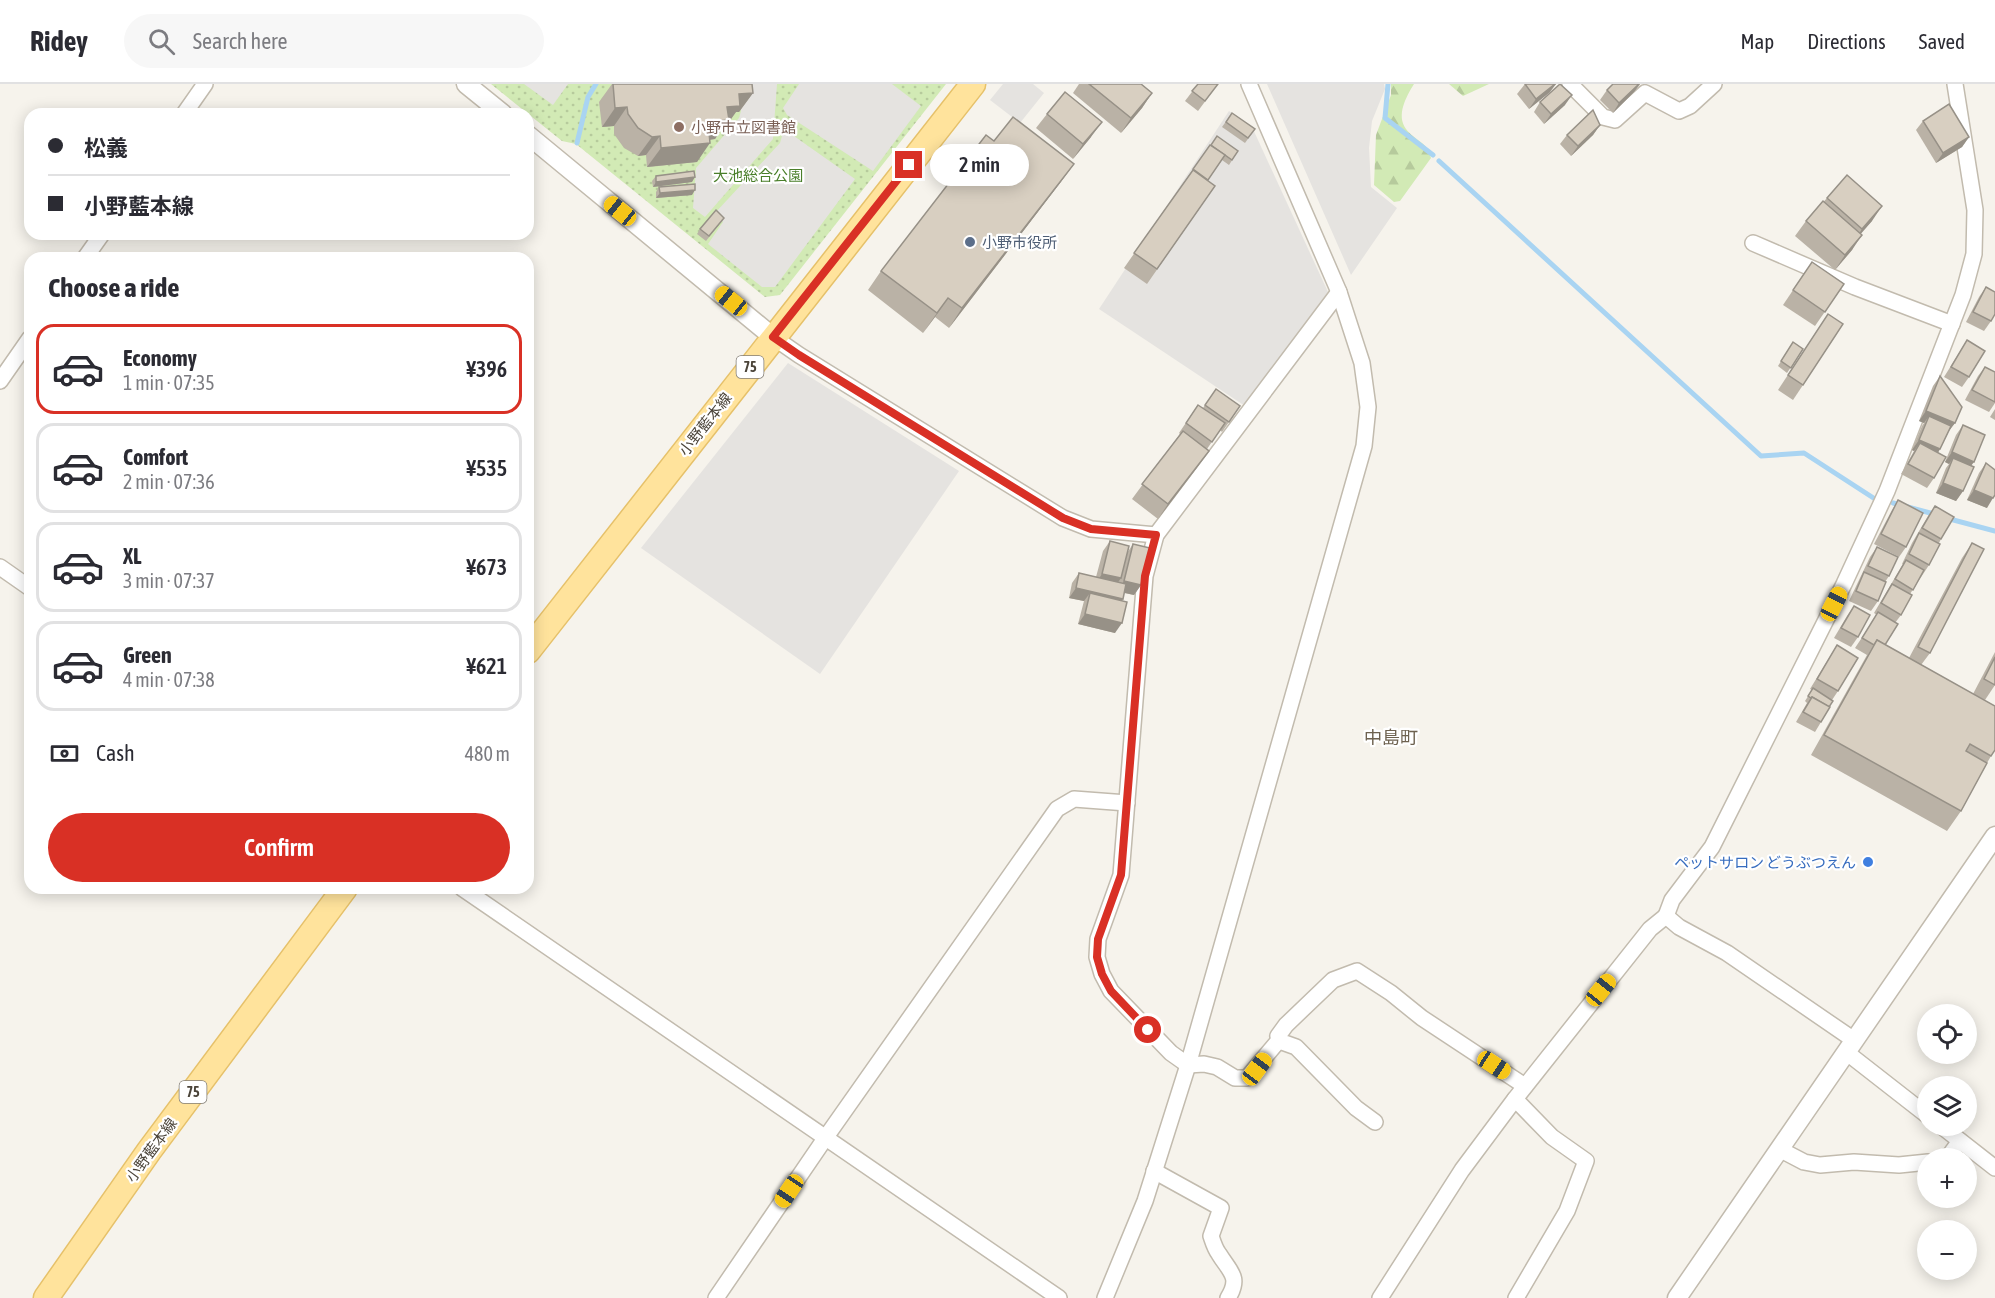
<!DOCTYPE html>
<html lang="en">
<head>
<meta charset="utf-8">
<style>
	:root { --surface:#fff; --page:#f7f7f7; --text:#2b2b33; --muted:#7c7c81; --line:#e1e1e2; --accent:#d93025 }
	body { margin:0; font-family:"Asap Condensed","Noto Sans JP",sans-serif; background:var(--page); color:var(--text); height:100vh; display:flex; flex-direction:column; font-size:22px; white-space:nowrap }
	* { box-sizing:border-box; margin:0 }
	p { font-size:20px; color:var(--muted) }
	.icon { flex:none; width:33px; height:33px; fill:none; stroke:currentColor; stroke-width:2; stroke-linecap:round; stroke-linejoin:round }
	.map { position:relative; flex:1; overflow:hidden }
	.side { position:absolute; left:24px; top:168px; width:510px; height:642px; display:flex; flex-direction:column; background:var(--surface); border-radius:18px; box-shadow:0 3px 15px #0003 }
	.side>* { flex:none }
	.top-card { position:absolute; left:24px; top:24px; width:510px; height:132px; border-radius:18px; box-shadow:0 3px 15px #0003; display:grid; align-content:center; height:132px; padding:0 24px; background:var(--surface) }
	.tools { position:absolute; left:1917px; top:920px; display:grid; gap:12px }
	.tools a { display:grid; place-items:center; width:60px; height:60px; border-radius:50%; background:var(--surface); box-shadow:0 3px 15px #0003; font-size:30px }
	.end { position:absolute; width:27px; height:27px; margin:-14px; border:8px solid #d93025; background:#fff; box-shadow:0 0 0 3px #fff }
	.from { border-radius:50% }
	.bubble { position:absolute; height:42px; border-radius:21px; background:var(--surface); box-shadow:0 3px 15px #0003; font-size:20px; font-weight:600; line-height:42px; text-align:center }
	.car { position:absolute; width:18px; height:36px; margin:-18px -9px; border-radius:8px; box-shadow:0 0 4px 2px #0007; background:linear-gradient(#f5c518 24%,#345 0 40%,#f5c518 0 76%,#345 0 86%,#f5c518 0) }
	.top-card b { display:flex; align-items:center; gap:21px; height:57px; font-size:22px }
	.top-card b+b { border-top:2px solid var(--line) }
	.top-card i { width:15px; height:15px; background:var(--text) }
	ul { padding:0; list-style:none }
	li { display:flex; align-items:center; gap:18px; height:90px; margin:0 12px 9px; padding:0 12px; border:3px solid var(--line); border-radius:18px }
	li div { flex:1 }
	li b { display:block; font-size:22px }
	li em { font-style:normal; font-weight:600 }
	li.active { border-color:var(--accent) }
	li>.icon { width:54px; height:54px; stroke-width:1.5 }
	h2 { padding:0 24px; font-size:27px; line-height:72px }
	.pay { display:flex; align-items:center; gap:15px; height:66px; padding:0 24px; font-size:22px }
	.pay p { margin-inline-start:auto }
	.primary-button { display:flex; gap:12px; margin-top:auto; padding:12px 24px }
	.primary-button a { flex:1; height:69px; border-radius:36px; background:var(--accent); color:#fff; font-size:24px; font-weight:600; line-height:69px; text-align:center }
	header { display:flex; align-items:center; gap:36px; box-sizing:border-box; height:84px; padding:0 30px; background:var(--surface); border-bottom:2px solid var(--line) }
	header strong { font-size:28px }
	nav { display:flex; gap:33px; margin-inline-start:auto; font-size:21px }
	.search { width:420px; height:54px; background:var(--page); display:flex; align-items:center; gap:15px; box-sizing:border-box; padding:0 21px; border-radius:33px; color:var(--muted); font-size:22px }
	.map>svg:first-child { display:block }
	.forest { fill:url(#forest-firs) }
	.park { fill:url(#park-dots) }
	.parking { fill:#e5e3e0 }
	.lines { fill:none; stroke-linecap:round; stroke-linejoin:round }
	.stream { stroke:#a9d4f2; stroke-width:5 }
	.minor-casing { stroke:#c2bbae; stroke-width:18 }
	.tertiary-casing { stroke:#c2bbae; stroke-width:21 }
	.primary-casing { stroke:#e6c16a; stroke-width:27 }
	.minor { stroke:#fff; stroke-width:15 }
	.tertiary { stroke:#fff; stroke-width:18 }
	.primary { stroke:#ffe39c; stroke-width:24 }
	.wall { fill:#bab2a6 }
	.shaded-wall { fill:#979187 }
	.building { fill:#d8cfc1; stroke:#979187; stroke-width:1.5 }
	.route { stroke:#d93025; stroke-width:8 }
	.education-dot { fill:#8d6e63; stroke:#fff; stroke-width:2 }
	.service-dot { fill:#5c6f8a; stroke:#fff; stroke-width:2 }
	.shop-dot { fill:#3f7fe0; stroke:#fff; stroke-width:2 }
	.labels { text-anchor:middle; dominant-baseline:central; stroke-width:4.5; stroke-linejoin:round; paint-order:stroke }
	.shield { fill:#fff; stroke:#817c74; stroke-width:1.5 }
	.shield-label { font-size:14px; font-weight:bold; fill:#4b4439 }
	.education-label { font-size:15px; fill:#785e54; stroke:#fff; text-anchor:start }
	.park-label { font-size:15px; fill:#4a7f2a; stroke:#fff }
	.service-label { font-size:15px; fill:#4e5e75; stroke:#fff; text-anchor:start }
	.street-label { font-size:15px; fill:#4b4439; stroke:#fff }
	.shop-label { font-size:15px; fill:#366cbe; stroke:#fff; text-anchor:end }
	.quarter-label { font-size:18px; fill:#6e6250; stroke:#fff }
</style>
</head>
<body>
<header>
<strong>Ridey</strong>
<div class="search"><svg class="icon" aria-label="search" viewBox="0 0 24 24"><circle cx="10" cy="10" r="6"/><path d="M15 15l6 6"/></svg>Search here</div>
<nav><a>Map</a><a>Directions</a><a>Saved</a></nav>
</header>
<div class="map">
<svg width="1995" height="1214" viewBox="0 0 1995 1214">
	<defs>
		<pattern id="forest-firs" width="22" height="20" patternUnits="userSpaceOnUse" patternTransform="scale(1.5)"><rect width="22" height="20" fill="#d2eab5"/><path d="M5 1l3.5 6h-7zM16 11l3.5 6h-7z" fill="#b6ca9c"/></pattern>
		<pattern id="park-dots" width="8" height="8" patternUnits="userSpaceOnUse" patternTransform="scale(1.5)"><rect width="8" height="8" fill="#d2eab5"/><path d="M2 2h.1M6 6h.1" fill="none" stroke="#b6ca9c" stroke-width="1.8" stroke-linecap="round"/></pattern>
	</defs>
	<rect width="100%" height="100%" fill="#f6f3ec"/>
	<g class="forest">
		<path d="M1391,0H1414C1406,13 1396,31 1406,45C1416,58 1426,56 1431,74L1400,117L1394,118L1374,101L1376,51L1391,11Z"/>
		<path d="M1449,0H1489L1463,12Z"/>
	</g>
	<path class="park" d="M491,0H946L780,211L765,213L576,60L562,57Z"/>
	<g class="parking">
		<path d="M524,0H568L553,21Z"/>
		<path d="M740,0H777L773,55L705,133L693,124L696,84L739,34L741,27Z"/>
		<path d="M799,0H892L921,22L873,87L787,31L783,24Z"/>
		<path d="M1003,0H1033L1044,9L1020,39L990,16Z"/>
		<path d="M1267,0H1384L1385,5L1372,37L1369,64L1371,103L1397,124L1351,191Z"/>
		<path d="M1229,27L1252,43L1328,208L1245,322L1099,225Z"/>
		<path d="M784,45L855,95L775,203H762L708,160L723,138L715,129L780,59Z"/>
		<path d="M788,279L959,387L820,590L641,464Z"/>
	</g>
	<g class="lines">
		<g class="stream">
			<path d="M1388,0L1385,34L1433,71"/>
			<path d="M577,59L588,13L596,0"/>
			<path d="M1439,77L1761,372L1804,369L1875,415"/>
			<path d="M1893,419L1934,430"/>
			<path d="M1946,434L1995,447"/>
		</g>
		<defs>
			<g id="minor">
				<path d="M1570,0L1603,33L1615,36L1645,9L1679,27L1690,22L1714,0"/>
				<path d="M184,30L205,0"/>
				<path d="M1753,159L1855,203L1952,240"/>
				<path d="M85,174L102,150"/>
				<path d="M773,253L799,271L1063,434L1091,445L1156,451"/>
				<path d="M0,297L30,254"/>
				<path d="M0,483L30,504"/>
				<path d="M462,804L1059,1214"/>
				<path d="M1280,955L1247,994H1235L1217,983L1204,980L1188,981L1171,969L1111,907L1102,890L1097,873L1098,855L1121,791L1145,492L1156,451L1339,208"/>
				<path d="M1854,956L1727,869L1679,843L1666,832L1672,816L1712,763L1844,500L1887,407L1963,211L1974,170L1975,126L1955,0"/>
				<path d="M1846,968L1928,1032"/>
				<path d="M1515,1015L1552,1053L1586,1077L1567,1127L1516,1214"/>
				<path d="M1375,1038L1356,1024L1296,963L1282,958L1278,952L1286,941L1333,896L1357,887L1391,909L1422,934L1525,1002"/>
				<path d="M1940,1041L1995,1084"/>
				<path d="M1779,1065L1804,1078L1820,1081L1854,1078L1899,1081L1928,1078"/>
				<path d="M1943,1074L1949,1072L1960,1057"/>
				<path d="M1154,1087L1221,1124L1211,1152C1213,1158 1215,1165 1219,1170C1230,1188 1241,1193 1228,1214"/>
				<path d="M716,1214L826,1053L1057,725L1074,715L1127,719"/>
				<path d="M1105,1214L1145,1117L1188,981L1364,362L1368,323L1362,279L1339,208L1249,0"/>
				<path d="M1380,1214L1462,1086L1515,1015L1650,845L1666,832"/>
			</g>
			<g id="tertiary">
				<path d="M466,0L503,30"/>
				<path d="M528,51L773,253"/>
				<path d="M1677,1214L1995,752"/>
			</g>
			<g id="primary">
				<path d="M528,567L973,0"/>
				<path d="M46,1214L149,1067L345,804"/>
			</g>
		</defs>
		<use href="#minor" class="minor-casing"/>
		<use href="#tertiary" class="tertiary-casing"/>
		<use href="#primary" class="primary-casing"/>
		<use href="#minor" class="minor"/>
		<use href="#tertiary" class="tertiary"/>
		<use href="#primary" class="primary"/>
	</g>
	<g class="wall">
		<path d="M612,0H752L753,9L739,28H736L726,42H724L715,55L710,56L697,78L647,83L646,71L638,72L624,64L614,50V42L602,43L599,18Z"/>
		<path d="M1079,0H1141L1152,9L1142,24L1121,49L1073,9Z"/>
		<path d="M1198,0H1218L1198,27L1185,17Z"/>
		<path d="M1525,0L1550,8L1529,25L1517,10Z"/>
		<path d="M1640,0L1634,8L1613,29L1600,16L1607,6Z"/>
		<path d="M1540,18L1565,21L1544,40L1534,28Z"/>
		<path d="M1232,29L1255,45L1245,59L1222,43Z"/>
		<path d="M1047,30L1091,53L1073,75L1036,44Z"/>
		<path d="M1923,37L1969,53L1962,63L1936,79L1916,46Z"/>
		<path d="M1600,41L1593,51L1571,72L1560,60L1567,51Z"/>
		<path d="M1210,61L1238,67L1229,81L1222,76L1207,97L1215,102L1147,200L1124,184Z"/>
		<path d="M1074,80L1060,99L949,244L935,233L923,249L868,206L881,187Z"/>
		<path d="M656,92L692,98L653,103L652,97Z"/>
		<path d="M659,103L692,111L656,114V108Z"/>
		<path d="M1827,114L1872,137L1860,150L1852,166L1835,186L1795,152L1806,137Z"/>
		<path d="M724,134L706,157L697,150L700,145Z"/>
		<path d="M1812,178L1844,200L1815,242L1783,221Z"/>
		<path d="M1986,203L1991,237L1984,247L1966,238L1979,213Z"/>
		<path d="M1828,230L1803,301L1793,316L1778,306Z"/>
		<path d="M1967,256L1969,293L1962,303L1944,293Z"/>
		<path d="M1793,258L1803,265L1787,289L1778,282Z"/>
		<path d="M1985,283L1995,288V319L1989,328L1965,316L1978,292Z"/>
		<path d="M1940,292L1955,339L1948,348L1938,369L1934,394L1927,404L1901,390L1914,367L1912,366L1922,342L1924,339L1919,337L1933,302Z"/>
		<path d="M1216,305L1240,322L1222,348L1220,346L1207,365L1198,382L1158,435L1132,415L1180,350L1179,349L1198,321L1203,324Z"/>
		<path d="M1995,325V336L1990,333Z"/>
		<path d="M1963,341L1971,381L1963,407L1956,417L1936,409L1946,384L1949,380L1945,378L1956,351Z"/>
		<path d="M1986,379L1987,424L1967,416L1979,389Z"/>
		<path d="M1898,416L1906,463L1899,473L1874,460L1892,426Z"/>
		<path d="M1935,422L1941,455L1939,459L1929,481L1910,510L1901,531L1895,539L1885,561L1909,574L1962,474L1972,459L1930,569L1921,581L1991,672L1987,679L1961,727L1947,747L1811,671L1867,571L1855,564L1877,531L1874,529L1903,480H1902L1912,459L1928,432Z"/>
		<path d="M1110,457L1127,469L1133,460L1141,501L1134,511L1124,509L1122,517L1115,549L1078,540L1084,517L1069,514L1072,499L1079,489L1096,493L1103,467Z"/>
		<path d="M1877,463L1889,492L1885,498L1878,517L1871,527L1849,517L1870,473Z"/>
		<path d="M1854,522L1858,553L1851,563L1834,554L1847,532Z"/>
		<path d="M1837,561L1838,607L1832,616L1821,638L1815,648L1796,638L1807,619L1805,617L1812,606L1810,605Z"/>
		<path d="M1995,568V601L1985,616L1973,610Z"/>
	</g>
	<g class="shaded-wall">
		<path d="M1555,0H1556L1550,8L1529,25L1536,15Z"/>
		<path d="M1640,0L1634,8L1613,29L1619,19Z"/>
		<path d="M753,9L739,28H736L726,42H724L715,55L695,57L708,38L727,23L739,10Z"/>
		<path d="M1152,9L1142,24L1121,49L1131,34Z"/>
		<path d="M1572,11L1565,21L1544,40L1551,30Z"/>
		<path d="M627,23L614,42L602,43L615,24Z"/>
		<path d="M1102,38L1091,53L1073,75L1083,60Z"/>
		<path d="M1600,41L1593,51L1571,72L1578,62Z"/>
		<path d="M660,52L646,71L638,72L652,53Z"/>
		<path d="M1969,53L1962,63L1936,79L1943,69Z"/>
		<path d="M710,59L697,78L647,83L661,64Z"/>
		<path d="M1074,80L1060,99L949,244L962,224Z"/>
		<path d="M695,93L692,98L653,103L656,98Z"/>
		<path d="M695,106L692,111L656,114L660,109Z"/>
		<path d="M1882,122L1872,137L1852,160L1862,145Z"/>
		<path d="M1862,151L1852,166L1835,186L1845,171Z"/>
		<path d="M948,214L935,233L923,249L937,229Z"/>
		<path d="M1926,327L1955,339L1948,348L1926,339L1929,332L1924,339L1919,337Z"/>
		<path d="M1919,356L1940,365L1934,375L1920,359L1914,367L1912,366Z"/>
		<path d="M1209,367L1198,382L1158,435L1168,420Z"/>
		<path d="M1952,368L1974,378L1967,387L1953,374L1949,380L1945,378Z"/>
		<path d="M1943,399L1963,407L1956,417L1936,409Z"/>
		<path d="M1974,406L1993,414L1987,424L1967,416Z"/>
		<path d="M1102,490L1121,494L1114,504L1095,500Z"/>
		<path d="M1124,497L1141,501L1134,511L1117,507Z"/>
		<path d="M1076,504L1123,515L1116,525L1090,509L1084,517L1069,514Z"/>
		<path d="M1085,530L1122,539L1115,549L1078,540Z"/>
	</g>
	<g class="building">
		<path d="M613,0H752L753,9L739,10L740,22L727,23L729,36L708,38L710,59L661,64L660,52L652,53L638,44L628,30L627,23L615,24Z"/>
		<path d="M1089,0H1141L1152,9L1131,34Z"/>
		<path d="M1198,0H1218L1205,17L1192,7Z"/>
		<path d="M1525,0H1555L1536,15Z"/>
		<path d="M1560,0L1572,11L1551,30L1540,18Z"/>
		<path d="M1613,0H1639L1619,19L1607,6Z"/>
		<path d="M1065,8L1102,38L1083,60L1047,30Z"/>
		<path d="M1949,20L1969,53L1943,69L1923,37Z"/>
		<path d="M1593,26L1600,41L1578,62L1567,51Z"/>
		<path d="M1232,29L1255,45L1248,54L1226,38Z"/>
		<path d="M1013,33L1074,80L962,224L948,214L937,229L881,187L986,51L994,57Z"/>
		<path d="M1217,52L1238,67L1232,76L1211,61Z"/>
		<path d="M1210,61L1225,71L1208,96L1193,85Z"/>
		<path d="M1193,86L1215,102L1157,185L1134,169Z"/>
		<path d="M694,87L695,93L656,98V92Z"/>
		<path d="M1847,91L1882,122L1862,145L1827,114Z"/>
		<path d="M695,100V106L660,109L659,103Z"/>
		<path d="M1823,117L1862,151L1845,171L1806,137Z"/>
		<path d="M716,126L724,134L709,152L700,145Z"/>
		<path d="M1812,178L1844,200L1825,228L1793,206Z"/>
		<path d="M1986,203L1995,208V230L1991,237L1973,228Z"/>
		<path d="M1828,230L1843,240L1803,301L1788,291Z"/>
		<path d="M1967,256L1985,267L1969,293L1951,283Z"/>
		<path d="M1793,258L1803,265L1791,284L1781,277Z"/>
		<path d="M1985,283L1995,288V318L1972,306Z"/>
		<path d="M1940,292L1962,323L1955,339L1926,327Z"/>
		<path d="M1216,305L1240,322L1229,338L1205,321Z"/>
		<path d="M1198,321L1225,339L1212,358L1186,339Z"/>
		<path d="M1929,332L1951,342L1940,365L1919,356Z"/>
		<path d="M1963,341L1985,351L1974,378L1952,368Z"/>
		<path d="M1183,347L1209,367L1168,420L1142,400Z"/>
		<path d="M1920,359L1946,373L1934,394L1908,380Z"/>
		<path d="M1953,374L1974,383L1963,407L1943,399Z"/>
		<path d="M1986,379L1995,386V411L1993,414L1974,406Z"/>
		<path d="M1898,416L1923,429L1906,463L1881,450Z"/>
		<path d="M1935,422L1954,433L1941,455L1922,444Z"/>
		<path d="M1919,449L1940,460L1929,481L1909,470Z"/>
		<path d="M1110,457L1129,462L1121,494L1102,490Z"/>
		<path d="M1972,459L1984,465L1930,569L1918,563Z"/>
		<path d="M1133,460L1150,464L1141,501L1124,497Z"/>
		<path d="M1877,463L1898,473L1889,492L1868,482Z"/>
		<path d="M1906,476L1924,486L1913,506L1895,495Z"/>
		<path d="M1864,488L1886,498L1878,517L1856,507Z"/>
		<path d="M1079,489L1126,500L1123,515L1076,504Z"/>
		<path d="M1892,500L1912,511L1901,531L1881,519Z"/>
		<path d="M1090,509L1127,518L1122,539L1085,530Z"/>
		<path d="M1854,522L1870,531L1858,553L1841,544Z"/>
		<path d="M1878,528L1898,540L1885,561L1877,556L1874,561L1862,554Z"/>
		<path d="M1877,556L1995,622V666L1991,672L1970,660L1966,667L1987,679L1961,727L1824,651Z"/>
		<path d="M1837,561L1858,574L1838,607L1817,595Z"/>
		<path d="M1995,573V601L1984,595Z"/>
		<path d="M1813,604L1833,617L1829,623L1812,613L1811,614L1808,612Z"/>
		<path d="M1812,613L1830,623L1821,638L1803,628Z"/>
	</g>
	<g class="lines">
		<path class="route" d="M909,81L773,253L799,271L1063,434L1091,445L1156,451L1145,492L1121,791L1098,855L1097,873L1102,890L1111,907L1148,946"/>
	</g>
	<circle class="education-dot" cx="679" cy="43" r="6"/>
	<circle class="service-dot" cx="970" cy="158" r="6"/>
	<circle class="shop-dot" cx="1868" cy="778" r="6"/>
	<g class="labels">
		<g class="shield">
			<rect x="736.5" y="272" width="27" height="22" rx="4.5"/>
			<rect x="179.5" y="997" width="27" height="22" rx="4.5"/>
		</g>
		<g class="shield-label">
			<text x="750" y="283">75</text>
			<text x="193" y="1008">75</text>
		</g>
		<g class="education-label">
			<text x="691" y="43">小野市立図書館</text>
		</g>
		<g class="park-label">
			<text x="758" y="91">大池総合公園</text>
		</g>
		<g class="service-label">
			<text x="982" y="158">小野市役所</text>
		</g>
		<g class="street-label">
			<text transform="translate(705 340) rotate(-52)">小野藍本線</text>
			<text transform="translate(151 1066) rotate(-54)">小野藍本線</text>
		</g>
		<g class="shop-label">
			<text x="1856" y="778">ペットサロン どうぶつえん</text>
		</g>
		<g class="quarter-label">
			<text x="1391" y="653">中島町</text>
		</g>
	</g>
</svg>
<div class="tools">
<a><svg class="icon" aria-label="locate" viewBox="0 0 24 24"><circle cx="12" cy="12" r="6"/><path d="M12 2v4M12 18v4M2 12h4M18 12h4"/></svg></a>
<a><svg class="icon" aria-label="layers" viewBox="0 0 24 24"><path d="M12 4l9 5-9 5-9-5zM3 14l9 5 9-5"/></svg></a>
<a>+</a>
<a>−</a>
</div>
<i class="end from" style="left:1148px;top:946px"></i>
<i class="end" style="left:909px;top:81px"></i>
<div class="bubble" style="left:930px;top:60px;width:99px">2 min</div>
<i class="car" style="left:620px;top:127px;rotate:309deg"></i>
<i class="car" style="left:731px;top:217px;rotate:309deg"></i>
<i class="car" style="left:1834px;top:520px;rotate:27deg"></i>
<i class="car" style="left:1601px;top:906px;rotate:39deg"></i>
<i class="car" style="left:1494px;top:981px;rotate:123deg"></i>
<i class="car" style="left:1257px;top:985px;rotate:37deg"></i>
<i class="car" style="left:789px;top:1107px;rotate:214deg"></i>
<div class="top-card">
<b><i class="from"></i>松義</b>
<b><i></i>小野藍本線</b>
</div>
<section class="side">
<h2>Choose a ride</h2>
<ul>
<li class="active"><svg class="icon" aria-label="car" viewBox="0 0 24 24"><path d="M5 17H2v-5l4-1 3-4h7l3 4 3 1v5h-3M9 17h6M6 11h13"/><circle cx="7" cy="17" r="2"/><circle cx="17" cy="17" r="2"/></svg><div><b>Economy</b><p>1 min · 07:35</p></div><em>¥396</em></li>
<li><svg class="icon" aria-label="car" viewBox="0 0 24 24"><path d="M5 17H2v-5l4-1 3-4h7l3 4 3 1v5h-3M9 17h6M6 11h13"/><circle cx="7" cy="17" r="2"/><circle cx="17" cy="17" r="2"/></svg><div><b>Comfort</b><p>2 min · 07:36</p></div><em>¥535</em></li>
<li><svg class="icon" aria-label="car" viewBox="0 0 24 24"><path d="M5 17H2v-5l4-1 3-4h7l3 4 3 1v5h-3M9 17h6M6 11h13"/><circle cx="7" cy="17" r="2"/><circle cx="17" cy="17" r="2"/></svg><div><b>XL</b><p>3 min · 07:37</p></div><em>¥673</em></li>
<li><svg class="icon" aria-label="car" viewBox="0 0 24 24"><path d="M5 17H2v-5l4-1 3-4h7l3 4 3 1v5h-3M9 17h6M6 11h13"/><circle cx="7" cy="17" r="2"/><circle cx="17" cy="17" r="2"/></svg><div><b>Green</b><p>4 min · 07:38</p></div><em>¥621</em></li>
</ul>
<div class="pay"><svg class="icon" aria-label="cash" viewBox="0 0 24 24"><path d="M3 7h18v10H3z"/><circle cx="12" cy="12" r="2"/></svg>Cash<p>480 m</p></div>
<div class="primary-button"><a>Confirm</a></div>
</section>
</div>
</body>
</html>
